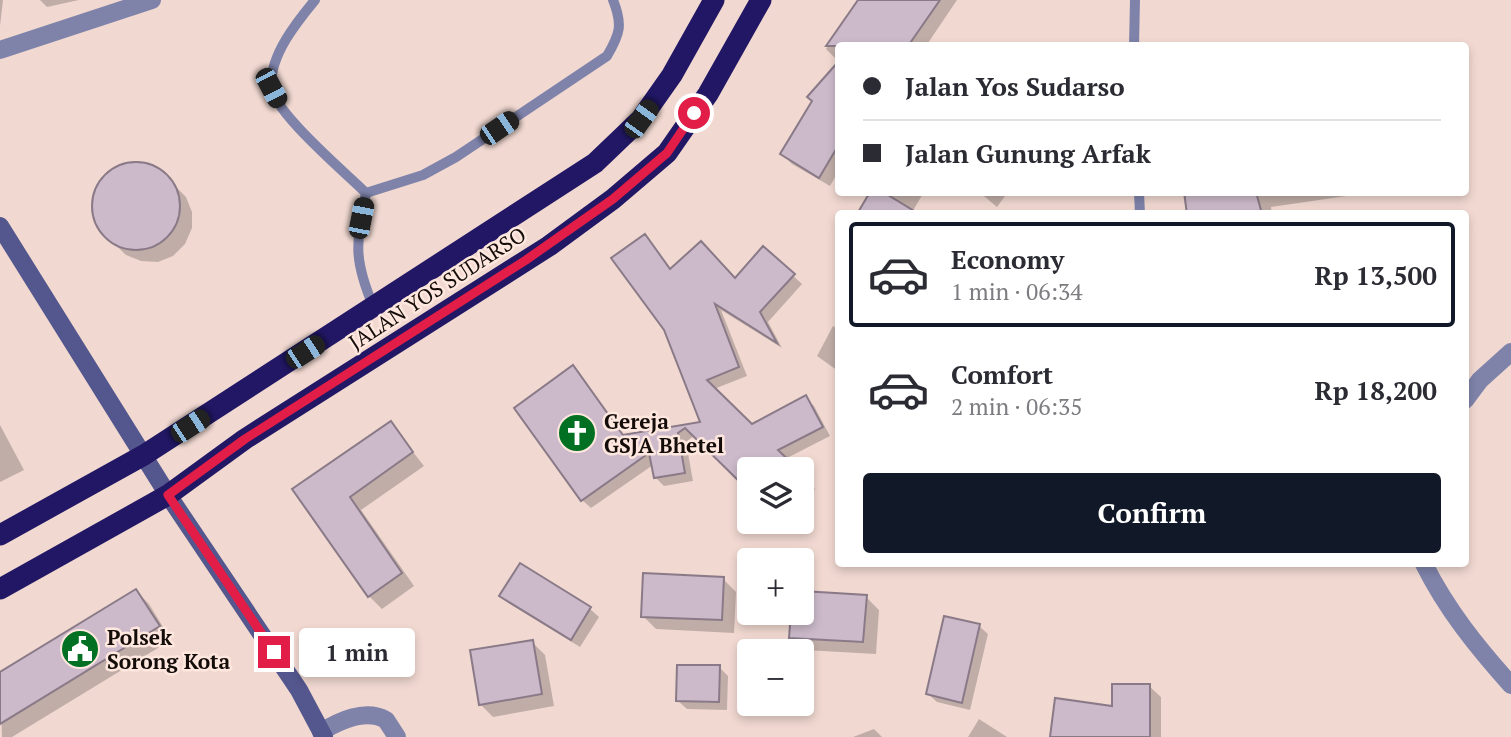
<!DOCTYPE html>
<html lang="en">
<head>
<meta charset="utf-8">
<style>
	:root { --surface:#fff; --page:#f7f7f7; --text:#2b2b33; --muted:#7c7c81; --line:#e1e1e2; --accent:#111827 }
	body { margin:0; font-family:"PT Serif",serif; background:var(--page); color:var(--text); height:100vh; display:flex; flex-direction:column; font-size:26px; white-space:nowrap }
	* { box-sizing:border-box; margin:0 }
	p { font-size:23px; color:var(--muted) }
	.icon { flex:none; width:38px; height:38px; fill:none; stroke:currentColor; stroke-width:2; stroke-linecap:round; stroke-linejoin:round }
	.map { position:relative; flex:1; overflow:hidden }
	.panel { position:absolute; left:835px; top:210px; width:634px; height:357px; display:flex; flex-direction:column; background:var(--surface); border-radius:7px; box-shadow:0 4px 10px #0003 }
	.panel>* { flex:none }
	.top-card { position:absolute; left:835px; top:42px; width:634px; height:154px; border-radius:7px; box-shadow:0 4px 10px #0003; display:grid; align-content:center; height:154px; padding:0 28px; background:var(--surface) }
	.tools { position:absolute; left:737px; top:457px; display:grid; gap:14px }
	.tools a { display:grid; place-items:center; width:77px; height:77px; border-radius:7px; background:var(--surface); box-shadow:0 4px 10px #0003; font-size:35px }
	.end { position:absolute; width:32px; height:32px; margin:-16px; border:9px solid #e11d48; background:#fff; box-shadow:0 0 0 4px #fff }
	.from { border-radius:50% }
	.bubble { position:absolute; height:49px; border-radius:7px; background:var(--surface); box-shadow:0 4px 10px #0003; font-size:23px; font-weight:700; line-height:49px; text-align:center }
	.car { position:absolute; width:21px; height:42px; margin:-21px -10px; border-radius:9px; box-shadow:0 0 5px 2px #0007; background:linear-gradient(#222 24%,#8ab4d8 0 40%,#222 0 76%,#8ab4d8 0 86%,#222 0) }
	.top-card b { display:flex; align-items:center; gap:24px; height:66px; font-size:26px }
	.top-card b+b { border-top:2px solid var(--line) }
	.top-card i { width:18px; height:18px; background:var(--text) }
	ul { padding:12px 0 0; list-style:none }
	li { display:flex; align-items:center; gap:21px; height:105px; margin:0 14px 10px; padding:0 14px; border:4px solid transparent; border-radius:7px }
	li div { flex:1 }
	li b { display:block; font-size:26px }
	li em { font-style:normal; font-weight:700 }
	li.selected { border-color:var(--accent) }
	li>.icon { width:63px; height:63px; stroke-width:1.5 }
	.button { display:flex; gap:14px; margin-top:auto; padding:14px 28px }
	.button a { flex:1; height:80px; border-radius:7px; background:var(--accent); color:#fff; font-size:28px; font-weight:700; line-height:80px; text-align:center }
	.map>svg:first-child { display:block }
	.shadow { fill:#0003 }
	.building { fill:#ccbaca; stroke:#8a7a88; stroke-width:2 }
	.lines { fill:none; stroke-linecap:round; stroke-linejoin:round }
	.lane { stroke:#7f83aa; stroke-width:10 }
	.street { stroke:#7f83aa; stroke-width:18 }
	.secondary { stroke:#54578d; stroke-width:18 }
	.highway { stroke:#211764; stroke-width:21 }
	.route { stroke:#e11d48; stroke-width:9 }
	.labels { text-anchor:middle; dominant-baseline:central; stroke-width:5; stroke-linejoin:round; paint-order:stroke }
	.street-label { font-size:21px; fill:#140c09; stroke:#fee7de }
	.poi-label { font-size:21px; font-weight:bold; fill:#140c09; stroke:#fee7de; text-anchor:start }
</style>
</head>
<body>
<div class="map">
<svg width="1511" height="737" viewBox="0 0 1511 737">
	<rect width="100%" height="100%" fill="#f1d9d1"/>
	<g class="shadow">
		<path d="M0,0H3L0,26Z"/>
		<path d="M40,0H79L47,7Z"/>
		<path d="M860,0H957L926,46H838V61L826,49Z"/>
		<path d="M838,64V172L830,186L792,164L782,154L814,101L810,97Z"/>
		<path d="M128,165H144L160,171L186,197L192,212V228L185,244L173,256L158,262L141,261L126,255L100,230L94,214V197L101,182L113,171Z"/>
		<path d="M872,192H924L911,214Z"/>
		<path d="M979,192H1008L997,207Z"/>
		<path d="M1186,192H1367V193L1271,207L1272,214H1189Z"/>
		<path d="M645,236L672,270L735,280L763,248L802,284L768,322L782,348L721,310L747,376L714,389L752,426L805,398L814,406L830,436L785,459L795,469H749V489L695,435L686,442L693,481L664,486L655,477L653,465L591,508L582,500L573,368L625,437L702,423Z"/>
		<path d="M833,326L838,329V371L817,356Z"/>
		<path d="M390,423L424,466L361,510L414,586L382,609L369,596L295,489Z"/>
		<path d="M0,425L24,470L0,482Z"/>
		<path d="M802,475L815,489L802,503Z"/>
		<path d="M520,566L590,609L599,617L580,647L510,604L501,596Z"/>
		<path d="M723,579L736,592L734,633L656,629L643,616Z"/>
		<path d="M136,591L149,604L171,640L12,737H2L0,674Z"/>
		<path d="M802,593L866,597L879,610L876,654L804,650L791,637L802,612Z"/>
		<path d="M979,626L988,634L970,710L937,702L928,694Z"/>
		<path d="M532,642L545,655L554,706L493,717L480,704Z"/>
		<path d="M719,667L728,676L727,710L687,709L678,701Z"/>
		<path d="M1149,686L1161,697V737H1051L1114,708Z"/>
		<path d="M979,719L1007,737H968Z"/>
		<path d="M874,729L882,737H853Z"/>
	</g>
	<g class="building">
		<path d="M858,0H940L908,46H826Z"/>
		<path d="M838,62V146L819,178L780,154L812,101L807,97Z"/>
		<circle cx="136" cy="206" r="44"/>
		<path d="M870,192H883L919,214H857Z"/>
		<path d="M1184,192H1256L1262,214H1187Z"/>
		<path d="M645,234L670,269L701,241L735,278L763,246L795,274L760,312L777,343L715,304L739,367L707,380L752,424L806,395L823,427L778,450L798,469H749V491L685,428L678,433L685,473L654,478L649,453L581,501L514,408L573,365L623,435L700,422L664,330L611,258Z"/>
		<path d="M391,421L413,452L350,497L402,573L368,597L292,489Z"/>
		<path d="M520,563L591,607L571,640L499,596Z"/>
		<path d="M643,573L724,577L722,620L641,617Z"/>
		<path d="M136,589L160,626L0,724V672Z"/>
		<path d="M802,591L867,595L863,642L789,638L791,612H802Z"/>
		<path d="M944,616L980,624L962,703L926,694Z"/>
		<path d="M533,640L542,694L479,705L470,650Z"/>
		<path d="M677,665H720L719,702L676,701Z"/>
		<path d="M1112,684H1150V737H1050L1055,698L1112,706Z"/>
	</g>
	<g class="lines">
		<g class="lane">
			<path d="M315,0C296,23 271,54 271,85C271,110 346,173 366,193"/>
			<path d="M1134,46L1135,0"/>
			<path d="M1139,192L1140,214"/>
			<path d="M366,193L423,175L456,157L607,56C620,34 623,25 613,0"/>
			<path d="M366,193C356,244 353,259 374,308"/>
		</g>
		<g class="street">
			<path d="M0,50L152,0"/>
			<path d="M1465,400L1480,380L1511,352"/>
			<path d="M1424,564C1447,610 1477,647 1511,685"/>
			<path d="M321,732C339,721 365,708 386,720L397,737"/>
		</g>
		<path class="secondary" d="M0,226L168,495L299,690L324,737"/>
		<g class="highway">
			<path d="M0,535L144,455L595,163L641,119L672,75L714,0"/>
			<path d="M0,589L168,495L245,439L549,246L613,199L667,153L708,94L761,0"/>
		</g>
	</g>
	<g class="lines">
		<path class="route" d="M274,652L168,495L245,439L526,260L613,199L667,153L694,113"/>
	</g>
	<defs>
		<symbol id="church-disc" viewBox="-11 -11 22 22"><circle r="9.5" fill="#027022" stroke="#fee7de"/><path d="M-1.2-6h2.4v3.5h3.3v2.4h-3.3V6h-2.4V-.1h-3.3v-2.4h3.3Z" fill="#fff"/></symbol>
		<symbol id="civic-disc" viewBox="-11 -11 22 22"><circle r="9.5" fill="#027022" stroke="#fee7de"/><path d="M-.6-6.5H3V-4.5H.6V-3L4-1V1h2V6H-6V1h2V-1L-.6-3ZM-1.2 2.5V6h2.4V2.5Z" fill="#fff"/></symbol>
	</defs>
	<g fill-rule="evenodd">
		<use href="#church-disc" x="555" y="411" width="44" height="44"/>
		<use href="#civic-disc" x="58" y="627" width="44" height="44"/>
	</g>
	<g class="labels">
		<g class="street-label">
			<text transform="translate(437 288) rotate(-33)">JALAN YOS SUDARSO</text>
		</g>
		<g class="poi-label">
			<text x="604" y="421">Gereja<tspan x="604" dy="24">GSJA Bhetel</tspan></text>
			<text x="107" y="637">Polsek<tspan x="107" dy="24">Sorong Kota</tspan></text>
		</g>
	</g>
</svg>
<div class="tools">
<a><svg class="icon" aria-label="layers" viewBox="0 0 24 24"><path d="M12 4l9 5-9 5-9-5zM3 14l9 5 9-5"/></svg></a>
<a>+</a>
<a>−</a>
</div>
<i class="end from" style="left:694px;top:113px"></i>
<i class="end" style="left:274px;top:652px"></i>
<div class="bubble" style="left:299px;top:628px;width:116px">1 min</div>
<i class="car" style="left:271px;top:88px;rotate:152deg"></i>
<i class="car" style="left:641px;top:119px;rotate:36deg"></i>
<i class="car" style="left:499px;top:128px;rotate:56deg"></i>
<i class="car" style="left:361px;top:218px;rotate:11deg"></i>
<i class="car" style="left:305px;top:352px;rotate:57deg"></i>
<i class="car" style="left:190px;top:426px;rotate:57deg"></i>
<div class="top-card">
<b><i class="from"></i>Jalan Yos Sudarso</b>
<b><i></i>Jalan Gunung Arfak</b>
</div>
<section class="panel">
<ul>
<li class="selected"><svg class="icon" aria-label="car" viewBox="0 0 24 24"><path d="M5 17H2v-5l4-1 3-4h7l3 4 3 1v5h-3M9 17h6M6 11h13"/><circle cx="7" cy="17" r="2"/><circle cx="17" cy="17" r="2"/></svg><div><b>Economy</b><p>1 min · 06:34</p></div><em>Rp 13,500</em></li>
<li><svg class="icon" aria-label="car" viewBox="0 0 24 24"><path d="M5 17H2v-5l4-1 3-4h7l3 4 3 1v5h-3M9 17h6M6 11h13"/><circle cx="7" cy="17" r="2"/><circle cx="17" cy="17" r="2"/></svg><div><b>Comfort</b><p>2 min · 06:35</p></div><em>Rp 18,200</em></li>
</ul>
<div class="button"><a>Confirm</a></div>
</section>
</div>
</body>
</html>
